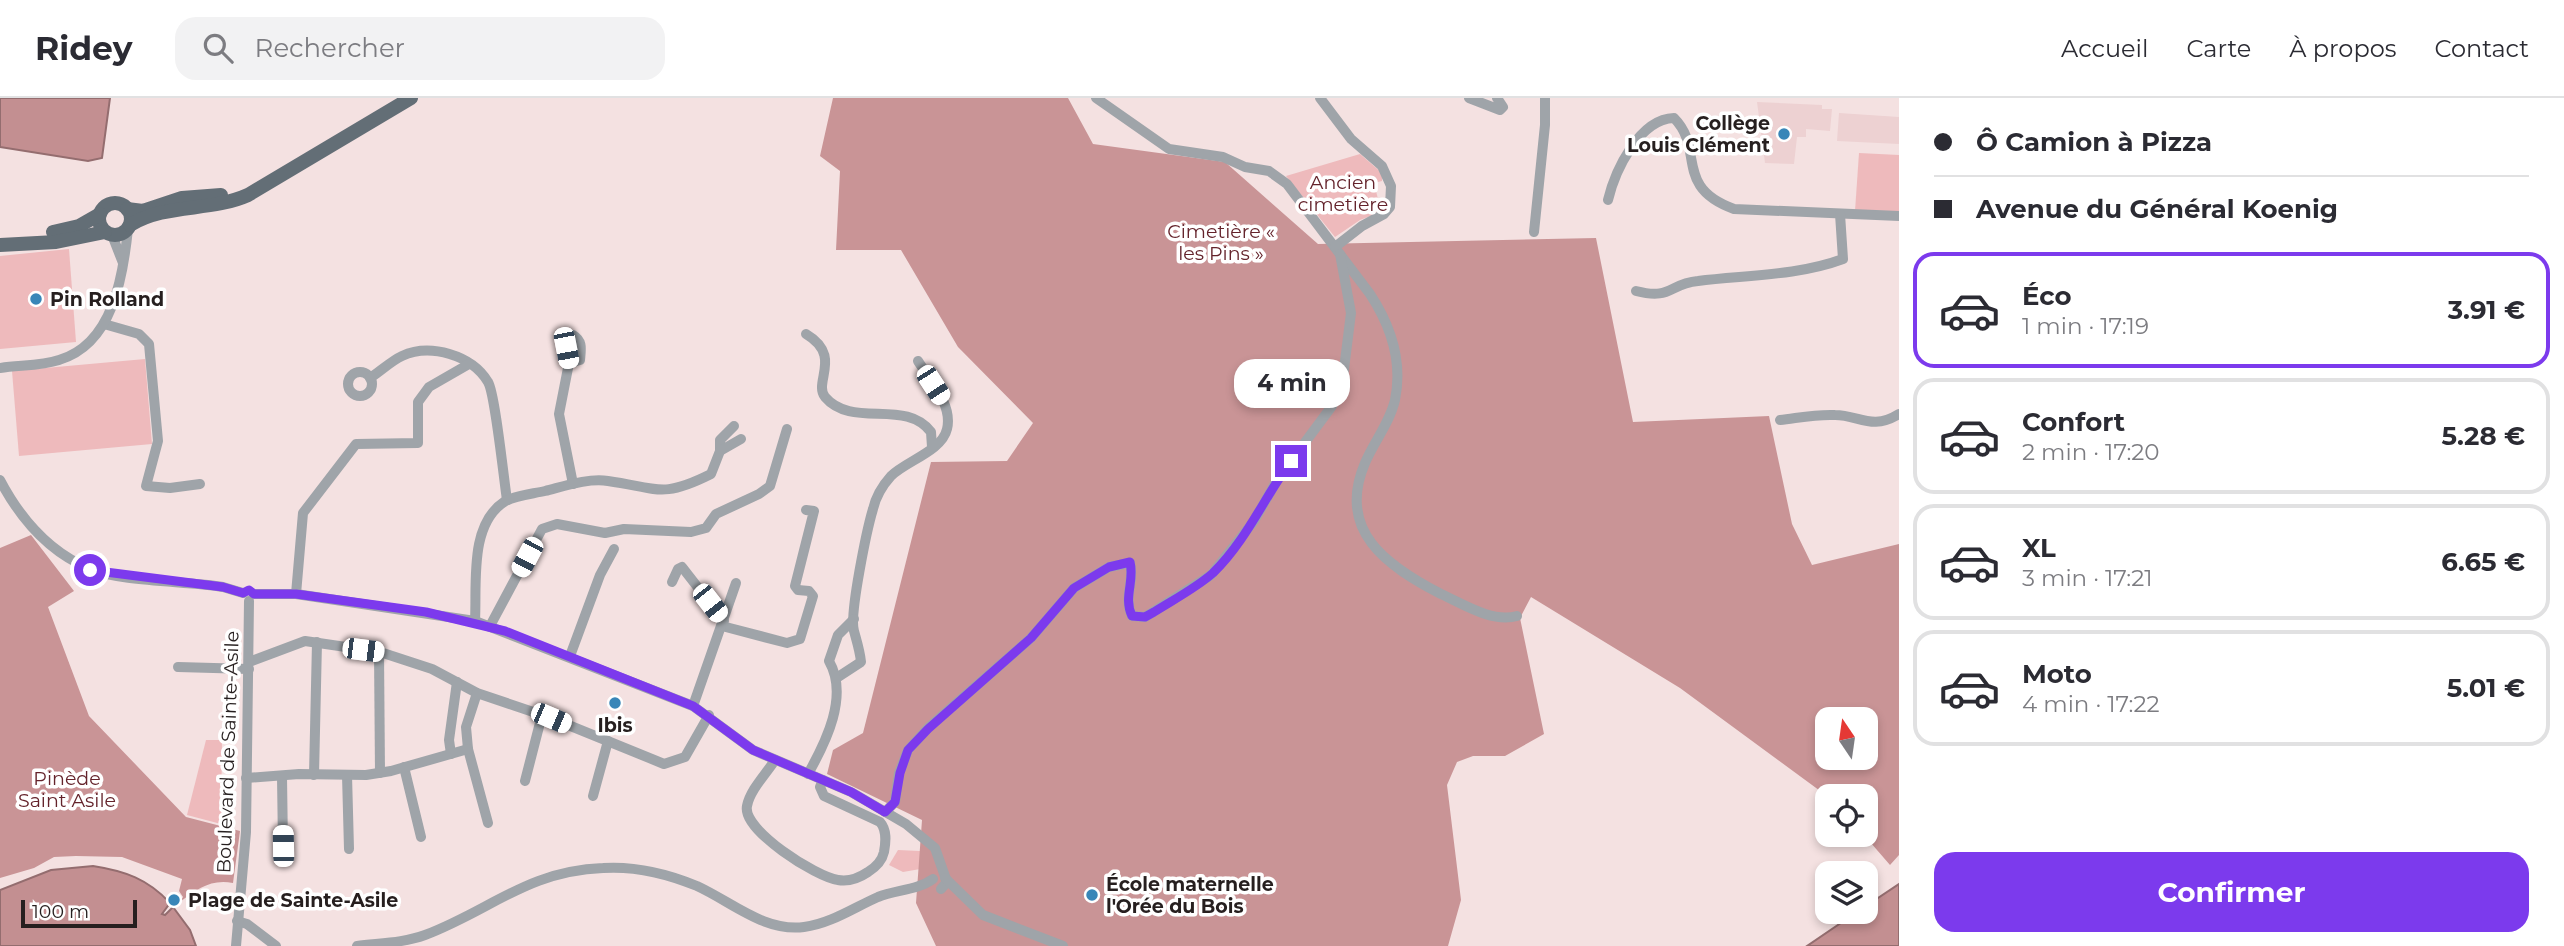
<!DOCTYPE html>
<html lang="fr">
<head>
<meta charset="utf-8">
<style>
	:root { --surface:#fff; --page:#f2f2f3; --text:#2b2b33; --muted:#7c7c81; --line:#e1e1e2; --accent:#7c3aed }
	body { margin:0; font-family:Montserrat,sans-serif; background:var(--page); color:var(--text); height:100vh; display:flex; flex-direction:column; font-size:26px; white-space:nowrap }
	* { box-sizing:border-box; margin:0 }
	p { font-size:23px; color:var(--muted) }
	.icon { flex:none; width:38px; height:38px; fill:none; stroke:currentColor; stroke-width:2; stroke-linecap:round; stroke-linejoin:round }
	.map { position:relative; flex:1; overflow:hidden }
	.panel { display:flex; flex-direction:column; background:var(--surface); width:665px }
	.panel>* { flex:none }
	.top-card { display:grid; align-content:center; height:154px; padding:0 35px; background:var(--surface) }
	.needle { width:46px; rotate:347deg }
	.controls { position:absolute; left:1815px; top:609px; display:grid; gap:14px }
	.controls a { display:grid; place-items:center; width:63px; height:63px; border-radius:14px; background:var(--surface); box-shadow:0 4px 10px #0003; font-size:35px }
	.scale { position:absolute; left:21px; bottom:18px; width:116px; box-sizing:border-box; padding-left:7px; border:4px solid #261f1f; border-top:0; font-size:19px; line-height:24px; white-space:nowrap; color:#261f1f; -webkit-text-stroke:5px #fff; paint-order:stroke }
	.end { position:absolute; width:32px; height:32px; margin:-16px; border:9px solid #7c3aed; background:#fff; box-shadow:0 0 0 4px #fff }
	.from { border-radius:50% }
	.bubble { position:absolute; height:49px; border-radius:21px; background:var(--surface); box-shadow:0 4px 10px #0003; font-size:23px; font-weight:700; line-height:49px; text-align:center }
	.car { position:absolute; width:21px; height:42px; margin:-21px -10px; border-radius:9px; box-shadow:0 0 5px 2px #0007; background:linear-gradient(#fff 24%,#345 0 40%,#fff 0 76%,#345 0 86%,#fff 0) }
	.top-card b { display:flex; align-items:center; gap:24px; height:66px; font-size:26px }
	.top-card b+b { border-top:2px solid var(--line) }
	.top-card i { width:18px; height:18px; background:var(--text) }
	ul { padding:0; list-style:none }
	li { display:flex; align-items:center; gap:21px; height:116px; margin:0 14px 10px; padding:0 21px; border:4px solid var(--line); border-radius:21px }
	li div { flex:1 }
	li b { display:block; font-size:26px }
	li em { font-style:normal; font-weight:700 }
	li.on { border-color:var(--accent) }
	li>.icon { width:63px; height:63px; stroke-width:1.5 }
	.cta { display:flex; gap:14px; margin-top:auto; padding:14px 35px }
	.cta a { flex:1; height:80px; border-radius:21px; background:var(--accent); color:#fff; font-size:28px; font-weight:700; line-height:80px; text-align:center }
	header { display:flex; align-items:center; gap:42px; box-sizing:border-box; height:98px; padding:0 35px; background:var(--surface); border-bottom:2px solid var(--line) }
	header strong { font-size:33px }
	nav { display:flex; gap:38px; margin-inline-start:auto; font-size:24px }
	.search { width:490px; height:63px; background:var(--page); display:flex; align-items:center; gap:18px; box-sizing:border-box; padding:0 24px; border-radius:21px; color:var(--muted); font-size:26px }
	main { display:flex; flex:1; min-height:0 }
	.map>svg:first-child { display:block }
	.built { fill:#edd1d2 }
	.green { fill:#eebabc }
	.forest { fill:#c99496; fill-rule:evenodd }
	.water { fill:#c38f91; stroke:#946d6f; stroke-width:2 }
	.lines { fill:none; stroke-linecap:round; stroke-linejoin:round }
	.minor { stroke:#9fa4a9; stroke-width:10 }
	.major { stroke:#636e76; stroke-width:14 }
	.route { stroke:#7c3aed; stroke-width:9 }
	.poi-dot { fill:#3886b8; stroke:#fff; stroke-width:2.5 }
	.labels { text-anchor:middle; dominant-baseline:central; stroke-width:7; stroke-linejoin:round; paint-order:stroke }
	.poi-label { font-size:19px; font-weight:bold; fill:#261f1f; stroke:#fff; text-anchor:start }
	.park-label { font-size:19px; fill:#64232b; stroke:#fff }
	.street-label { font-size:19px; fill:#261f1f; stroke:#fff }
</style>
</head>
<body>
<header>
<strong>Ridey</strong>
<div class="search"><svg class="icon" aria-label="search" viewBox="0 0 24 24"><circle cx="10" cy="10" r="6"/><path d="M15 15l6 6"/></svg>Rechercher</div>
<nav><a>Accueil</a><a>Carte</a><a>À propos</a><a>Contact</a></nav>
</header>
<main>
<div class="map">
<svg width="1899" height="848" viewBox="0 0 1899 848">
	<rect width="100%" height="100%" fill="#f4e1e1"/>
	<g class="built">
		<path d="M1757,4L1822,7V11H1832L1830,33L1806,31V39H1797L1794,66L1765,65Z"/>
		<path d="M1839,15L1899,19V46L1837,43Z"/>
	</g>
	<g class="green">
		<path d="M1859,55L1899,57V115L1855,113Z"/>
		<path d="M1360,56L1382,75V83L1374,85L1380,109L1376,116L1360,122L1335,139L1286,78Z"/>
		<path d="M69,151L76,244L0,251V158Z"/>
		<path d="M145,261L152,346L19,358L12,273Z"/>
		<path d="M206,642H222L221,726L187,717Z"/>
		<path d="M898,752L920,753L926,770L903,774L889,767Z"/>
	</g>
	<g class="forest">
		<path d="M833,0H1068L1093,46L1225,64L1318,146L1596,140L1633,324L1769,318L1792,426L1812,467L1899,446V757L1890,767L1864,737L1866,698H1827L1680,590L1531,499L1520,520L1544,636L1505,658H1473L1457,664L1447,687L1461,802L1448,848H936L916,805L922,722L827,676L833,652L863,635L931,364L1007,363L1033,325L958,249L901,152H836L840,73L820,58ZM1827,621H1866V660H1827Z"/>
		<path d="M31,437L74,493L48,509L89,618L186,719L240,733L233,785C210,781 198,791 180,804L183,799L179,793L182,781L122,759L76,758L54,759L34,770L0,780V450Z"/>
	</g>
	<g class="water">
		<path d="M0,0H110L102,60L88,63L0,49Z"/>
		<path d="M93,768C125,773 148,781 170,805L162,816L165,817L173,809L190,832L196,848H0V792L51,772Z"/>
		<path d="M1899,786V848H1807L1857,814H1866V808Z"/>
	</g>
	<g class="lines">
		<g class="minor">
			<path d="M1096,0L1169,51L1223,59L1245,69L1269,73L1287,86L1370,196C1391,228 1403,263 1395,302C1390,324 1374,344 1365,365C1336,433 1387,468 1441,496C1463,506 1492,525 1517,518"/>
			<path d="M1320,0L1351,41L1382,68L1391,88L1390,109L1384,116L1362,128L1335,149"/>
			<path d="M1469,0L1500,12L1503,9L1497,0"/>
			<path d="M1608,102C1615,73 1639,21 1674,20C1705,51 1673,89 1734,111L1899,118"/>
			<path d="M1534,134L1545,27V0"/>
			<path d="M112,137L123,165"/>
			<path d="M1636,193C1672,202 1668,186 1698,183C1746,177 1797,178 1843,161L1840,116"/>
			<path d="M104,226L139,236L149,246L158,343L146,388L170,390L200,386"/>
			<path d="M806,236C843,258 813,284 825,299C852,331 906,300 931,334L932,349"/>
			<path d="M569,265L580,262C581,251 583,243 573,237L567,241L569,265L559,316L573,386"/>
			<path d="M0,270C19,267 41,268 59,262C113,246 123,179 128,131"/>
			<circle cx="360" cy="286" r="12"/>
			<path d="M370,280C381,273 391,263 402,258C430,245 472,257 488,284C495,295 504,383 507,402"/>
			<path d="M1780,322C1798,320 1816,316 1835,317C1859,317 1872,333 1899,316"/>
			<path d="M720,353V342L734,328"/>
			<path d="M0,382C20,420 49,454 90,471C120,484 188,483 223,489L243,495"/>
			<path d="M672,484L678,471L682,469L724,523"/>
			<path d="M254,496H296L475,523L693,608L753,652L851,694L906,726L935,750L947,784L941,791"/>
			<path d="M296,496L303,415L356,346L418,345V304L429,289L469,266"/>
			<path d="M475,523C477,486 469,427 504,404C515,397 532,396 545,393C565,388 588,380 608,383C658,390 661,401 711,376L720,353L741,341"/>
			<path d="M490,528L542,431L557,426L605,435L624,431L691,434L706,430L716,416L759,396L770,388L787,331"/>
			<path d="M722,528L787,545L800,541L813,498L809,493L798,492L795,488L814,413L806,412"/>
			<path d="M379,554L380,675"/>
			<path d="M570,558L600,477L614,451"/>
			<path d="M249,564L305,543L380,554L432,571L477,595L551,620L664,666L685,659L709,617"/>
			<path d="M178,569L249,571"/>
			<path d="M838,579L861,564C860,553 857,544 854,533C849,517 867,431 873,411C876,398 882,388 891,378C906,363 942,353 947,331C953,307 930,282 918,263"/>
			<path d="M477,595L466,629L468,651L488,725"/>
			<path d="M693,608L736,485"/>
			<path d="M451,656L449,642L457,584"/>
			<path d="M775,662C766,676 750,692 747,708C742,732 816,779 838,782C848,784 859,780 868,774C876,769 882,763 884,754C886,743 887,732 880,724L824,698L820,689L823,682"/>
			<path d="M404,669L421,739"/>
			<path d="M808,676C826,644 849,598 829,563L838,537L854,521"/>
			<path d="M314,677L317,544"/>
			<path d="M347,677L349,751"/>
			<path d="M282,679L283,748"/>
			<path d="M246,680L299,676L366,677L391,673L468,651"/>
			<path d="M525,683L542,617"/>
			<path d="M593,698L608,643"/>
			<path d="M885,714L895,704L899,675L908,652L928,630L1031,540L1074,490L1109,469L1130,465C1135,483 1123,499 1132,518L1145,519L1211,477L1254,423L1277,382L1332,308L1343,279L1351,215L1340,156"/>
			<path d="M945,780L983,817L1063,848"/>
			<path d="M237,823L247,826L276,848"/>
			<path d="M236,848L246,734L249,503"/>
			<path d="M357,848C380,845 403,845 425,837C491,812 527,773 603,770C634,768 668,776 697,788C732,804 764,834 804,829C830,826 855,809 878,799C896,792 918,792 933,781"/>
		</g>
		<g class="major">
			<circle cx="115" cy="121" r="16"/>
			<path d="M127,111L143,113L182,100L221,97"/>
			<path d="M130,127C166,105 210,114 248,97L411,0"/>
			<path d="M53,134L79,128L100,116"/>
			<path d="M0,147L56,144L105,134"/>
		</g>
	</g>
	<g class="lines">
		<path class="route" d="M90,472L223,489L243,495L249,492L254,496H296L426,514L505,533L693,608L753,652L851,694L885,714L895,704L900,675L908,652L928,631L1031,540L1074,490L1109,469L1130,464C1135,483 1123,499 1132,518L1145,519L1154,514C1173,502 1196,490 1213,475C1246,443 1264,400 1291,363"/>
	</g>
	<g class="poi-dot">
		<circle cx="1784" cy="36" r="7"/>
		<circle cx="36" cy="201" r="7"/>
		<circle cx="615" cy="605" r="7"/>
		<circle cx="1092" cy="797" r="7"/>
		<circle cx="174" cy="802" r="7"/>
	</g>
	<g class="labels">
		<g class="poi-label">
			<text x="1770" y="25" text-anchor="end">Collège<tspan x="1770" dy="22">Louis Clément</tspan></text>
			<text x="50" y="201">Pin Rolland</text>
			<text x="615" y="627" text-anchor="middle">Ibis</text>
			<text x="1106" y="786">École maternelle<tspan x="1106" dy="22">l'Orée du Bois</tspan></text>
			<text x="188" y="802">Plage de Sainte-Asile</text>
		</g>
		<g class="park-label">
			<text x="1343" y="84">Ancien<tspan x="1343" dy="22">cimetière</tspan></text>
			<text x="1221" y="133">Cimetière «<tspan x="1221" dy="22">les Pins »</tspan></text>
			<text x="67" y="680">Pinède<tspan x="67" dy="22">Saint Asile</tspan></text>
		</g>
		<g class="street-label">
			<text transform="translate(228 654) rotate(-88)">Boulevard de Sainte-Asile</text>
		</g>
	</g>
</svg>
<div class="controls">
<a><svg class="needle" viewBox="-14 -14 28 28"><path d="M0-13l5 13h-10z" fill="#e53935"/><path d="M0 13l5-13h-10z" fill="#7c7c81"/></svg></a>
<a><svg class="icon" aria-label="locate" viewBox="0 0 24 24"><circle cx="12" cy="12" r="6"/><path d="M12 2v4M12 18v4M2 12h4M18 12h4"/></svg></a>
<a><svg class="icon" aria-label="layers" viewBox="0 0 24 24"><path d="M12 4l9 5-9 5-9-5zM3 14l9 5 9-5"/></svg></a>
</div>
<div class="scale">100 m</div>
<i class="end from" style="left:90px;top:472px"></i>
<i class="end" style="left:1291px;top:363px"></i>
<div class="bubble" style="left:1234px;top:261px;width:116px">4 min</div>
<i class="car" style="left:566px;top:250px;rotate:169deg"></i>
<i class="car" style="left:933px;top:287px;rotate:147deg"></i>
<i class="car" style="left:527px;top:459px;rotate:208deg"></i>
<i class="car" style="left:710px;top:505px;rotate:142deg"></i>
<i class="car" style="left:363px;top:552px;rotate:97deg"></i>
<i class="car" style="left:551px;top:620px;rotate:113deg"></i>
<i class="car" style="left:283px;top:748px;rotate:359deg"></i>
</div>
<section class="panel">
<div class="top-card">
<b><i class="from"></i>Ô Camion à Pizza</b>
<b><i></i>Avenue du Général Koenig</b>
</div>
<ul>
<li class="on"><svg class="icon" aria-label="car" viewBox="0 0 24 24"><path d="M5 17H2v-5l4-1 3-4h7l3 4 3 1v5h-3M9 17h6M6 11h13"/><circle cx="7" cy="17" r="2"/><circle cx="17" cy="17" r="2"/></svg><div><b>Éco</b><p>1 min · 17:19</p></div><em>3.91 €</em></li>
<li><svg class="icon" aria-label="car" viewBox="0 0 24 24"><path d="M5 17H2v-5l4-1 3-4h7l3 4 3 1v5h-3M9 17h6M6 11h13"/><circle cx="7" cy="17" r="2"/><circle cx="17" cy="17" r="2"/></svg><div><b>Confort</b><p>2 min · 17:20</p></div><em>5.28 €</em></li>
<li><svg class="icon" aria-label="car" viewBox="0 0 24 24"><path d="M5 17H2v-5l4-1 3-4h7l3 4 3 1v5h-3M9 17h6M6 11h13"/><circle cx="7" cy="17" r="2"/><circle cx="17" cy="17" r="2"/></svg><div><b>XL</b><p>3 min · 17:21</p></div><em>6.65 €</em></li>
<li><svg class="icon" aria-label="car" viewBox="0 0 24 24"><path d="M5 17H2v-5l4-1 3-4h7l3 4 3 1v5h-3M9 17h6M6 11h13"/><circle cx="7" cy="17" r="2"/><circle cx="17" cy="17" r="2"/></svg><div><b>Moto</b><p>4 min · 17:22</p></div><em>5.01 €</em></li>
</ul>
<div class="cta"><a>Confirmer</a></div>
</section>
</main>
</body>
</html>
